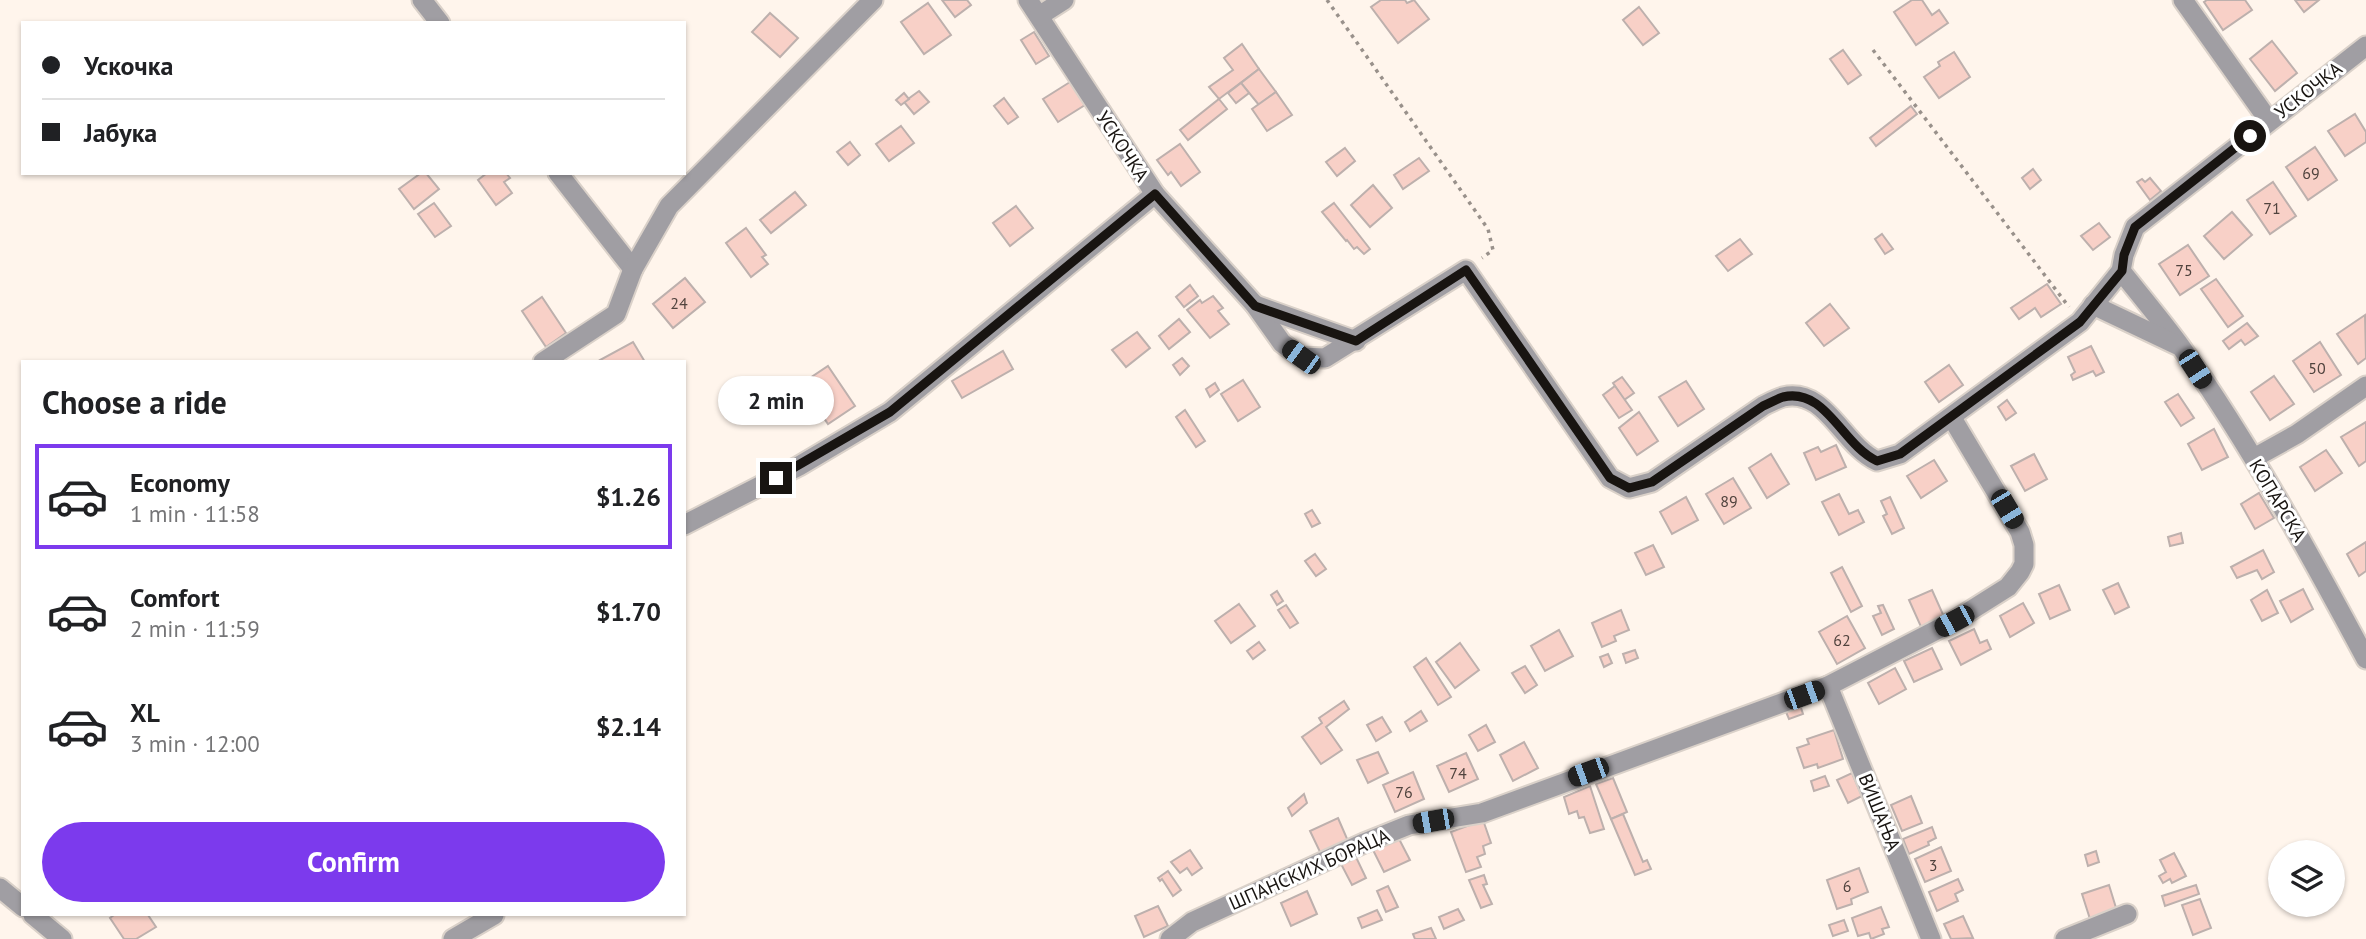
<!DOCTYPE html>
<html lang="en">
<head>
<meta charset="utf-8">
<style>
	:root { --surface:#fff; --page:#f6f6f6; --text:#202124; --muted:#757577; --line:#e0e0e0; --accent:#7c3aed }
	body { margin:0; font-family:"PT Sans",sans-serif; background:var(--page); color:var(--text); height:100vh; display:flex; flex-direction:column; font-size:26px; white-space:nowrap }
	* { box-sizing:border-box; margin:0 }
	p { font-size:23px; color:var(--muted) }
	.icon { flex:none; width:38px; height:38px; fill:none; stroke:currentColor; stroke-width:2; stroke-linecap:round; stroke-linejoin:round }
	.map { position:relative; flex:1; overflow:hidden }
	.drawer { position:absolute; left:21px; top:360px; width:665px; height:556px; display:flex; flex-direction:column; background:var(--surface); border-radius:0px; box-shadow:0 2px 5px #0004 }
	.drawer>* { flex:none }
	.top-card { position:absolute; left:21px; top:21px; width:665px; height:154px; border-radius:0px; box-shadow:0 2px 5px #0004; display:grid; align-content:center; height:154px; padding:0 21px; background:var(--surface) }
	.fabs { position:absolute; left:2268px; top:840px; display:grid; gap:14px }
	.fabs a { display:grid; place-items:center; width:77px; height:77px; border-radius:50%; background:var(--surface); box-shadow:0 2px 5px #0004; font-size:35px }
	.end { position:absolute; width:32px; height:32px; margin:-16px; border:9px solid #181411; background:#fff; box-shadow:0 0 0 4px #fff }
	.from { border-radius:50% }
	.bubble { position:absolute; height:49px; border-radius:24px; background:var(--surface); box-shadow:0 2px 5px #0004; font-size:23px; font-weight:700; line-height:49px; text-align:center }
	.car { position:absolute; width:21px; height:42px; margin:-21px -10px; border-radius:9px; box-shadow:0 0 5px 2px #0007; background:linear-gradient(#222 24%,#8ab4d8 0 40%,#222 0 76%,#8ab4d8 0 86%,#222 0) }
	.top-card b { display:flex; align-items:center; gap:24px; height:66px; font-size:26px }
	.top-card b+b { border-top:2px solid var(--line) }
	.top-card i { width:18px; height:18px; background:var(--text) }
	ul { padding:0; list-style:none }
	li { display:flex; align-items:center; gap:21px; height:105px; margin:0 14px 10px; padding:0 7px; border:4px solid transparent; border-radius:0px }
	li div { flex:1 }
	li b { display:block; font-size:26px }
	li em { font-style:normal; font-weight:700 }
	li.selected { border-color:var(--accent) }
	li>.icon { width:63px; height:63px; stroke-width:1.5 }
	h2 { padding:0 21px; font-size:32px; line-height:84px }
	.primary-button { display:flex; gap:14px; margin-top:auto; padding:14px 21px }
	.primary-button a { flex:1; height:80px; border-radius:42px; background:var(--accent); color:#fff; font-size:28px; font-weight:700; line-height:80px; text-align:center }
	.map>svg:first-child { display:block }
	.building { fill:#f8d0c7; stroke:#bdb0ad; stroke-width:2 }
	.lines { fill:none; stroke-linecap:round; stroke-linejoin:round }
	.street-casing { stroke:#dad1c9; stroke-width:23 }
	.path { stroke:#99918b; stroke-width:3.5; stroke-dasharray:3.5 5; stroke-linecap:butt }
	.street { stroke:#a09ea3; stroke-width:19 }
	.route { stroke:#181411; stroke-width:9 }
	.labels { text-anchor:middle; dominant-baseline:central; stroke-width:6; stroke-linejoin:round; paint-order:stroke }
	.number-label { font-size:16px; fill:#50433e }
	.street-label { font-size:19px; fill:#181411; stroke:#fff }
</style>
</head>
<body>
<div class="map">
<svg width="2366" height="939" viewBox="0 0 2366 939">
	<rect width="100%" height="100%" fill="#fff5ec"/>
	<g class="building">
		<path d="M942,0H967L971,5L955,17Z"/>
		<path d="M1381,0H1405L1407,3L1414,0L1429,19L1398,43L1371,7Z"/>
		<path d="M1912,0H1922L1932,15L1939,10L1948,23L1916,45L1894,12Z"/>
		<path d="M2207,0H2245L2252,10L2223,30L2204,2Z"/>
		<path d="M2295,0H2319L2304,12Z"/>
		<path d="M928,3L951,35L924,54L901,22Z"/>
		<path d="M1639,7L1659,33L1643,45L1623,20Z"/>
		<path d="M770,13L798,38L780,57L752,32Z"/>
		<path d="M1034,32L1049,56L1036,64L1021,40Z"/>
		<path d="M2272,41L2297,73L2275,91L2250,59Z"/>
		<path d="M1242,44L1259,69L1219,99L1209,87L1233,70L1224,58Z"/>
		<path d="M1843,50L1861,75L1848,84L1830,59Z"/>
		<path d="M1954,52L1970,77L1939,98L1924,77L1940,66L1938,62Z"/>
		<path d="M1259,69L1276,92L1259,105L1241,83Z"/>
		<path d="M1070,82L1085,105L1058,122L1043,99Z"/>
		<path d="M1241,83L1249,93L1236,103L1228,93Z"/>
		<path d="M919,91L929,102L914,114L904,102Z"/>
		<path d="M1276,92L1292,115L1267,131L1252,109Z"/>
		<path d="M904,93L909,99L901,105L896,100Z"/>
		<path d="M1004,98L1018,117L1008,124L994,106Z"/>
		<path d="M1219,99L1227,109L1188,140L1180,130Z"/>
		<path d="M1911,106L1917,114L1876,146L1870,138Z"/>
		<path d="M2355,114L2366,132V142L2345,156L2328,131Z"/>
		<path d="M901,126L914,143L889,161L876,144Z"/>
		<path d="M850,142L860,155L848,165L837,152Z"/>
		<path d="M1180,144L1200,172L1181,186L1171,172L1168,175L1157,160Z"/>
		<path d="M2315,147L2337,180L2308,200L2286,167Z"/>
		<path d="M1345,148L1355,161L1337,176L1326,162Z"/>
		<path d="M1419,158L1429,171L1403,189L1394,175Z"/>
		<path d="M2033,169L2041,180L2030,189L2022,178Z"/>
		<path d="M421,173H426L439,189L414,209L399,189Z"/>
		<path d="M487,173H506L510,178L504,182L512,193L496,205L478,180Z"/>
		<path d="M2150,178L2161,191L2150,200L2137,182L2142,179L2145,182Z"/>
		<path d="M2273,182L2296,216L2270,234L2247,200Z"/>
		<path d="M1373,185L1392,208L1370,227L1351,205Z"/>
		<path d="M795,192L806,205L771,233L760,220Z"/>
		<path d="M434,203L451,226L435,237L418,214Z"/>
		<path d="M1334,203L1370,249L1364,254L1357,247L1354,249L1347,240L1346,241L1322,212Z"/>
		<path d="M1016,206L1033,228L1010,246L993,223Z"/>
		<path d="M2232,212L2252,235L2224,259L2204,236Z"/>
		<path d="M2099,223L2110,237L2093,250L2081,236Z"/>
		<path d="M746,228L766,255L762,257L768,264L751,277L726,243Z"/>
		<path d="M1882,234L1893,249L1885,254L1875,239Z"/>
		<path d="M1740,239L1752,254L1728,271L1716,256Z"/>
		<path d="M2188,245L2209,276L2180,295L2159,264Z"/>
		<path d="M685,278L705,302L673,328L653,304Z"/>
		<path d="M2216,279L2243,316L2228,327L2201,289Z"/>
		<path d="M2047,284L2061,304L2041,317L2035,308L2019,319L2011,308Z"/>
		<path d="M1190,285L1198,296L1184,307L1176,297Z"/>
		<path d="M1213,296L1223,308L1218,311L1229,324L1210,338L1187,310L1200,300L1202,303Z"/>
		<path d="M542,297L566,333L546,347L522,311Z"/>
		<path d="M1830,304L1849,328L1824,346L1806,323Z"/>
		<path d="M2365,315L2366,358L2358,364L2337,334Z"/>
		<path d="M1179,319L1190,332L1169,349L1159,336Z"/>
		<path d="M2247,323L2258,336L2245,345L2241,340L2229,349L2223,341Z"/>
		<path d="M1137,332L1150,348L1126,367L1112,350Z"/>
		<path d="M633,342L645,362H602L600,360Z"/>
		<path d="M2320,342L2341,375L2314,392L2293,361Z"/>
		<path d="M2091,346L2104,372L2096,376L2093,371L2073,380L2071,375L2075,372L2068,357Z"/>
		<path d="M1003,351L1013,369L962,398L952,381Z"/>
		<path d="M1182,358L1189,366L1180,375L1173,365Z"/>
		<path d="M1949,365L1963,385L1939,402L1925,382Z"/>
		<path d="M828,366L855,406L828,424L801,384Z"/>
		<path d="M2274,376L2294,404L2270,420L2251,392Z"/>
		<path d="M1622,377L1634,393L1624,400L1613,383Z"/>
		<path d="M1243,380L1260,407L1238,421L1221,394Z"/>
		<path d="M1686,381L1704,409L1678,426L1659,397Z"/>
		<path d="M1215,383L1219,390L1210,397L1206,389Z"/>
		<path d="M1615,386L1632,410L1619,418L1603,395Z"/>
		<path d="M2178,394L2194,418L2181,426L2165,402Z"/>
		<path d="M2007,400L2016,413L2006,420L1998,407Z"/>
		<path d="M1185,410L1205,441L1196,447L1176,417Z"/>
		<path d="M1639,412L1658,441L1637,455L1619,428Z"/>
		<path d="M2366,422V461L2359,466L2341,437Z"/>
		<path d="M2214,429L2228,457L2202,470L2188,444Z"/>
		<path d="M1836,445L1846,467L1816,480L1804,453L1818,447L1821,452Z"/>
		<path d="M2326,450L2342,473L2315,491L2300,467Z"/>
		<path d="M1771,454L1789,484L1767,498L1749,468Z"/>
		<path d="M2034,454L2047,479L2025,491L2011,466Z"/>
		<path d="M1934,460L1947,481L1921,498L1907,476Z"/>
		<path d="M1733,478L1751,508L1724,524L1706,494Z"/>
		<path d="M2259,493L2274,518L2255,529L2241,504Z"/>
		<path d="M1839,494L1849,514L1858,510L1864,522L1839,535L1822,502Z"/>
		<path d="M1686,497L1698,520L1672,534L1660,512Z"/>
		<path d="M1890,497L1904,528L1892,534L1883,516L1887,514L1881,501Z"/>
		<path d="M1312,510L1320,523L1312,527L1305,514Z"/>
		<path d="M2181,533L2183,543L2170,546L2168,537Z"/>
		<path d="M2366,542V571L2359,576L2347,554Z"/>
		<path d="M1653,545L1664,567L1646,575L1635,553Z"/>
		<path d="M2263,550L2274,572L2262,579L2257,570L2237,578L2231,567Z"/>
		<path d="M1315,554L1326,569L1316,576L1305,561Z"/>
		<path d="M1842,567L1862,606L1851,612L1831,573Z"/>
		<path d="M2118,583L2129,607L2115,614L2103,590Z"/>
		<path d="M2059,585L2070,610L2050,619L2039,594Z"/>
		<path d="M2303,589L2313,609L2291,622L2280,601Z"/>
		<path d="M1932,590L1945,619L1922,629L1909,600Z"/>
		<path d="M2267,590L2278,613L2262,621L2251,600Z"/>
		<path d="M1277,591L1283,601L1277,605L1271,595Z"/>
		<path d="M2023,603L2034,623L2010,637L2000,616Z"/>
		<path d="M1239,604L1255,626L1231,643L1215,621Z"/>
		<path d="M1286,605L1298,623L1290,628L1278,610Z"/>
		<path d="M1883,605L1894,629L1882,635L1873,616L1881,613L1878,606Z"/>
		<path d="M1621,610L1629,630L1614,636L1616,641L1602,647L1592,623Z"/>
		<path d="M1847,616L1865,648L1837,664L1819,632Z"/>
		<path d="M1974,629L1980,643L1987,640L1991,649L1961,665L1949,641Z"/>
		<path d="M1559,630L1573,656L1545,671L1531,646Z"/>
		<path d="M1259,642L1265,650L1253,659L1247,651Z"/>
		<path d="M1460,643L1479,670L1455,688L1436,662Z"/>
		<path d="M1932,648L1942,669L1914,682L1904,661Z"/>
		<path d="M1635,650L1638,658L1626,663L1623,654Z"/>
		<path d="M1608,654L1612,663L1604,667L1600,657Z"/>
		<path d="M1426,658L1451,697L1438,705L1414,667Z"/>
		<path d="M1525,666L1537,685L1525,693L1512,673Z"/>
		<path d="M1895,668L1906,689L1879,704L1868,683Z"/>
		<path d="M1798,699L1803,714L1789,719L1783,705Z"/>
		<path d="M1344,701L1349,709L1326,727L1342,750L1321,764L1302,737L1322,723L1319,718Z"/>
		<path d="M1421,711L1427,721L1410,731L1405,722Z"/>
		<path d="M1382,717L1391,732L1376,741L1367,725Z"/>
		<path d="M1486,725L1495,742L1478,751L1469,735Z"/>
		<path d="M1834,730L1843,759L1818,768L1817,764L1804,768L1797,748L1809,744L1807,739Z"/>
		<path d="M1524,742L1538,768L1513,781L1500,755Z"/>
		<path d="M1378,752L1388,773L1368,783L1357,760Z"/>
		<path d="M1466,753L1478,779L1449,792L1437,766Z"/>
		<path d="M1413,772L1424,799L1395,812L1383,785Z"/>
		<path d="M1852,773L1862,796L1848,803L1837,780Z"/>
		<path d="M1825,776L1829,786L1814,791L1811,781Z"/>
		<path d="M1613,778L1627,812L1611,819L1596,784Z"/>
		<path d="M1590,786L1604,829L1590,833L1584,817L1579,818L1577,811L1569,814L1564,797Z"/>
		<path d="M1304,794L1307,803L1292,816L1288,808Z"/>
		<path d="M1911,796L1922,823L1902,831L1891,805Z"/>
		<path d="M1623,814L1643,862L1647,860L1651,869L1635,875L1611,819Z"/>
		<path d="M1338,818L1348,841L1321,854L1310,831Z"/>
		<path d="M1483,820L1491,843L1483,846L1485,854L1477,857L1481,867L1466,872L1451,832Z"/>
		<path d="M1932,827L1936,838L1928,842L1929,845L1909,854L1903,839Z"/>
		<path d="M1398,837L1410,860L1384,872L1373,850Z"/>
		<path d="M1941,847L1951,871L1925,882L1915,859Z"/>
		<path d="M1190,850L1202,868L1192,875L1187,868L1180,873L1171,862Z"/>
		<path d="M2096,851L2099,862L2088,866L2085,855Z"/>
		<path d="M2174,853L2186,876L2172,883L2170,879L2163,883L2159,876L2166,872L2160,860Z"/>
		<path d="M1355,855L1366,878L1352,885L1340,862Z"/>
		<path d="M1859,868L1868,892L1851,899L1852,904L1837,909L1827,880Z"/>
		<path d="M1168,871L1181,890L1173,896L1162,879L1160,881L1158,878Z"/>
		<path d="M1484,875L1487,884L1483,885L1492,904L1481,908L1469,880Z"/>
		<path d="M1958,879L1963,890L1955,894L1958,901L1937,911L1929,892Z"/>
		<path d="M2109,885L2117,911L2090,919L2082,894Z"/>
		<path d="M2196,885L2199,894L2165,906L2162,896Z"/>
		<path d="M1388,886L1398,907L1386,912L1377,891Z"/>
		<path d="M1307,891L1317,914L1291,926L1281,903Z"/>
		<path d="M2200,899L2211,928L2193,935L2182,905Z"/>
		<path d="M1158,906L1168,926L1144,937L1135,916Z"/>
		<path d="M1881,907L1889,927L1882,929L1884,934L1871,939L1869,933L1858,936L1852,918Z"/>
		<path d="M1458,909L1464,920L1444,929L1439,917Z"/>
		<path d="M1377,910L1382,920L1362,928L1358,918Z"/>
		<path d="M114,915H148L156,927L136,939H124L110,918Z"/>
		<path d="M1963,916L1973,938L1951,939L1944,924Z"/>
		<path d="M1844,920L1848,931L1833,936L1829,925Z"/>
		<path d="M1431,928L1436,939H1415L1413,934Z"/>
	</g>
	<g class="lines">
		<defs>
			<g id="street">
				<path d="M422,0L440,23"/>
				<path d="M1028,0L1155,194L1255,305L1282,343L1301,357L1325,358L1466,270L1610,478L1629,488L1652,482L1763,406C1769,403 1776,399 1783,397C1826,387 1842,445 1877,461L1900,454L2080,322L2121,271L2124,255L2135,227L2366,46"/>
				<path d="M2183,0L2269,121"/>
				<path d="M1039,16L1064,0"/>
				<path d="M558,173L633,269"/>
				<path d="M2121,271C2141,296 2162,321 2181,347C2251,446 2309,553 2366,659"/>
				<path d="M1255,305L1356,341"/>
				<path d="M2093,305L2177,345"/>
				<path d="M543,362L616,314L633,269L669,206L873,0"/>
				<path d="M2254,458L2297,434L2366,386"/>
				<path d="M684,525L799,466L890,412L1155,194"/>
				<path d="M1828,686L1931,939"/>
				<path d="M0,888L23,907"/>
				<path d="M33,915L62,939"/>
				<path d="M453,939L494,915"/>
				<path d="M1170,939L1192,922L1364,843L1409,825L1482,813L1828,686L1954,621L2008,587L2020,572L2024,564V545L2020,532L1952,418"/>
				<path d="M2065,939L2127,914"/>
			</g>
		</defs>
		<use href="#street" class="street-casing"/>
		<g class="path">
			<path d="M1327,0L1488,229L1493,250L1482,258"/>
			<path d="M1873,50L2069,307"/>
		</g>
		<use href="#street" class="street"/>
	</g>
	<g class="lines">
		<path class="route" d="M776,478L890,412L1155,194L1255,306L1356,341L1466,270L1610,478L1629,488L1652,482L1763,406C1770,403 1777,399 1783,397C1826,387 1842,445 1877,461L1900,454L2080,322L2122,271L2124,255L2135,227L2250,136"/>
	</g>
	<g class="labels">
		<g class="number-label">
			<text x="2311" y="173">69</text>
			<text x="2272" y="208">71</text>
			<text x="2184" y="270">75</text>
			<text x="679" y="303">24</text>
			<text x="2317" y="368">50</text>
			<text x="1729" y="501">89</text>
			<text x="1842" y="640">62</text>
			<text x="1458" y="773">74</text>
			<text x="1404" y="792">76</text>
			<text x="1933" y="865">3</text>
			<text x="1847" y="886">6</text>
		</g>
		<g class="street-label">
			<text transform="translate(2308 90) rotate(-38)">УСКОЧКА</text>
			<text transform="translate(1123 146) rotate(57)">УСКОЧКА</text>
			<text transform="translate(2278 500) rotate(59)">КОПАРСКА</text>
			<text transform="translate(1880 812) rotate(68)">ВИШАЊА</text>
			<text transform="translate(1309 869) rotate(-24)">ШПАНСКИХ БОРАЦА</text>
		</g>
	</g>
</svg>
<div class="fabs">
<a><svg class="icon" aria-label="layers" viewBox="0 0 24 24"><path d="M12 4l9 5-9 5-9-5zM3 14l9 5 9-5"/></svg></a>
</div>
<i class="end from" style="left:2250px;top:136px"></i>
<i class="end" style="left:776px;top:478px"></i>
<div class="bubble" style="left:718px;top:376px;width:116px">2 min</div>
<i class="car" style="left:1301px;top:357px;rotate:306deg"></i>
<i class="car" style="left:2195px;top:369px;rotate:147deg"></i>
<i class="car" style="left:2007px;top:509px;rotate:149deg"></i>
<i class="car" style="left:1954px;top:621px;rotate:242deg"></i>
<i class="car" style="left:1804px;top:695px;rotate:70deg"></i>
<i class="car" style="left:1588px;top:772px;rotate:250deg"></i>
<i class="car" style="left:1433px;top:821px;rotate:260deg"></i>
<div class="top-card">
<b><i class="from"></i>Ускочка</b>
<b><i></i>Јабука</b>
</div>
<section class="drawer">
<h2>Choose a ride</h2>
<ul>
<li class="selected"><svg class="icon" aria-label="car" viewBox="0 0 24 24"><path d="M5 17H2v-5l4-1 3-4h7l3 4 3 1v5h-3M9 17h6M6 11h13"/><circle cx="7" cy="17" r="2"/><circle cx="17" cy="17" r="2"/></svg><div><b>Economy</b><p>1 min · 11:58</p></div><em>$1.26</em></li>
<li><svg class="icon" aria-label="car" viewBox="0 0 24 24"><path d="M5 17H2v-5l4-1 3-4h7l3 4 3 1v5h-3M9 17h6M6 11h13"/><circle cx="7" cy="17" r="2"/><circle cx="17" cy="17" r="2"/></svg><div><b>Comfort</b><p>2 min · 11:59</p></div><em>$1.70</em></li>
<li><svg class="icon" aria-label="car" viewBox="0 0 24 24"><path d="M5 17H2v-5l4-1 3-4h7l3 4 3 1v5h-3M9 17h6M6 11h13"/><circle cx="7" cy="17" r="2"/><circle cx="17" cy="17" r="2"/></svg><div><b>XL</b><p>3 min · 12:00</p></div><em>$2.14</em></li>
</ul>
<div class="primary-button"><a>Confirm</a></div>
</section>
</div>
</body>
</html>
